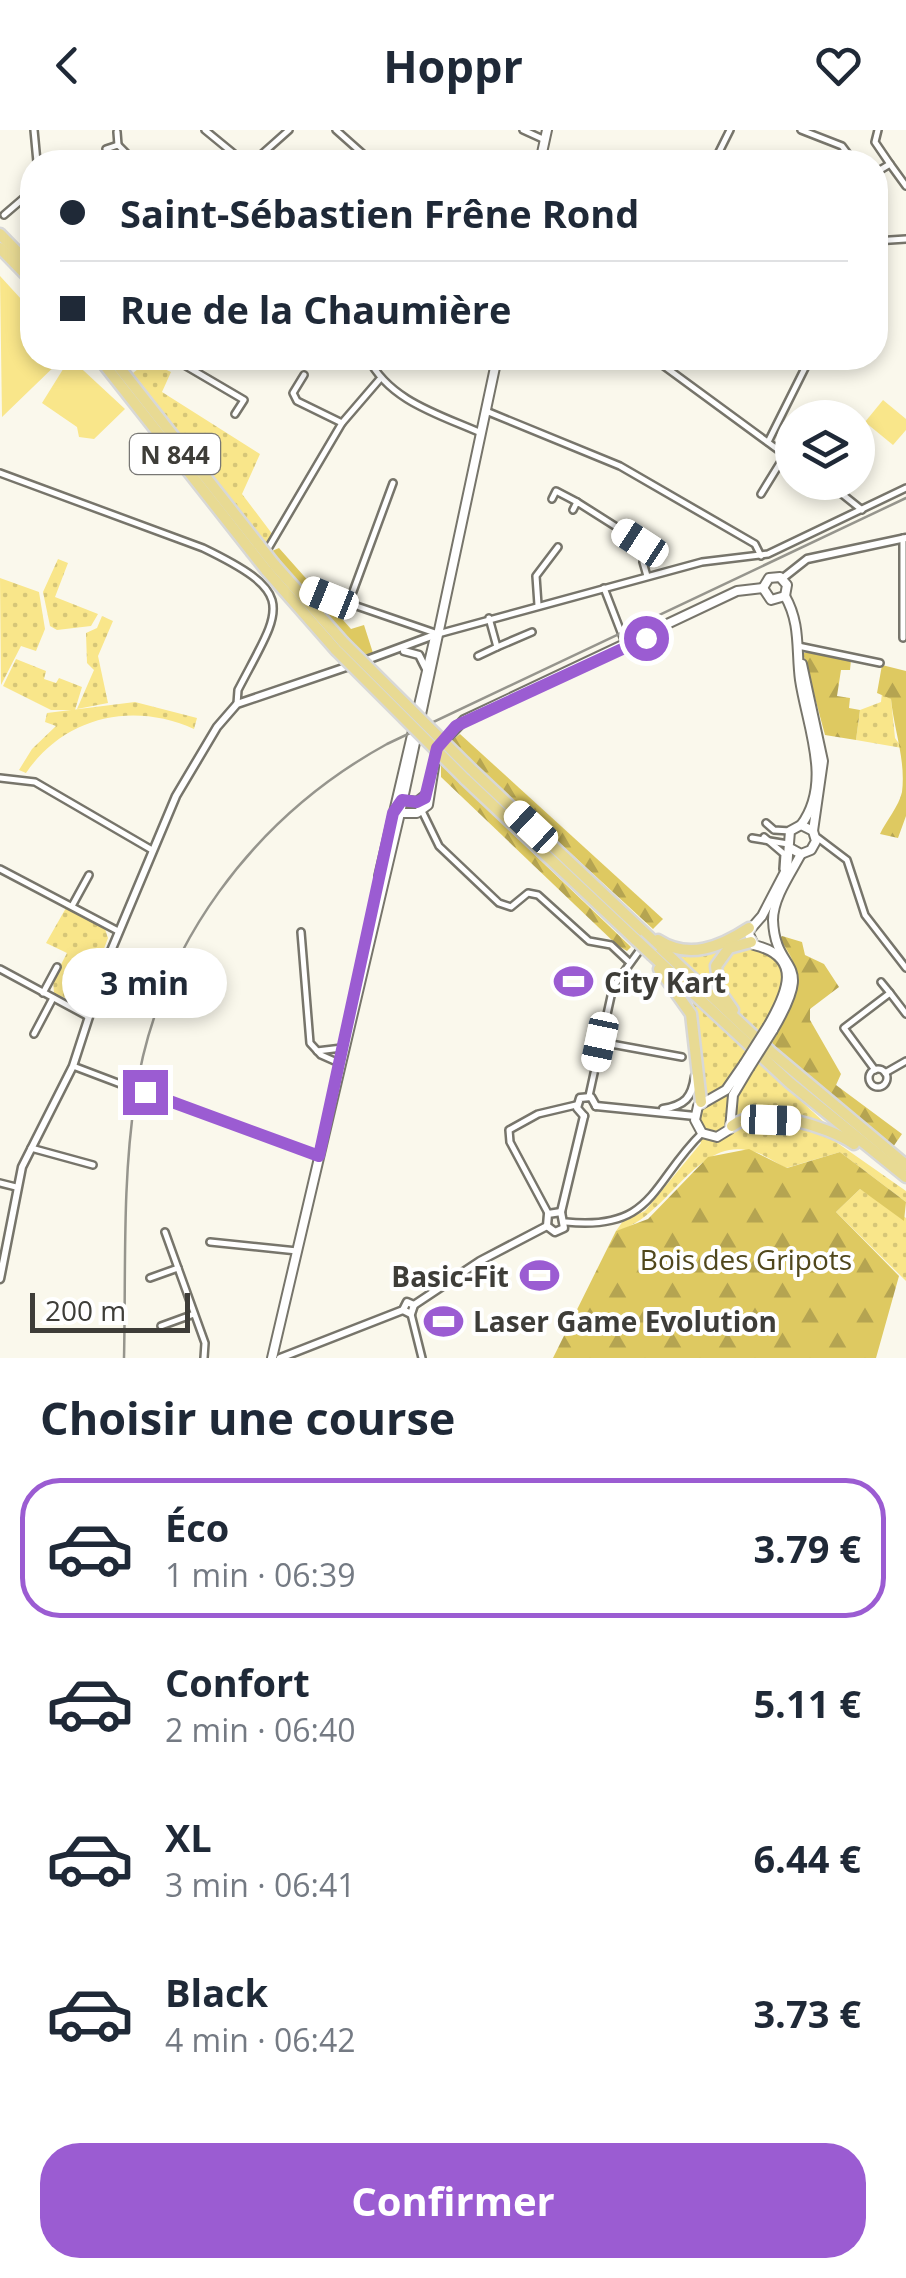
<!DOCTYPE html>
<html lang="fr">
<head>
<meta charset="utf-8">
<style>
	:root { --surface:#fff; --page:#f2f2f3; --text:#1f2937; --muted:#747a83; --line:#e0e1e3; --accent:#9b5cd2 }
	body { margin:0; font-family:"Open Sans",sans-serif; background:var(--page); color:var(--text); height:100vh; display:flex; flex-direction:column; font-size:38px; white-space:nowrap }
	* { box-sizing:border-box; margin:0 }
	p { font-size:32px; color:var(--muted) }
	.icon { flex:none; width:55px; height:55px; fill:none; stroke:currentColor; stroke-width:2; stroke-linecap:round; stroke-linejoin:round }
	.map { position:relative; height:1228px; overflow:hidden }
	.details { display:flex; flex-direction:column; background:var(--surface); flex:1 }
	.details>* { flex:none }
	.top-card { position:absolute; left:20px; top:20px; width:868px; height:220px; border-radius:40px; box-shadow:0 5px 15px #0003; display:grid; align-content:center; height:220px; padding:0 40px; background:var(--surface) }
	.tools { position:absolute; left:775px; top:270px; display:grid; gap:20px }
	.tools a { display:grid; place-items:center; width:100px; height:100px; border-radius:50%; background:var(--surface); box-shadow:0 5px 15px #0003; font-size:50px }
	.scale { position:absolute; left:30px; bottom:25px; width:160px; box-sizing:border-box; padding-left:10px; border:5px solid #3e3d38; border-top:0; font-size:28px; line-height:35px; white-space:nowrap; color:#3e3d38; -webkit-text-stroke:8px #fff; paint-order:stroke }
	.end { position:absolute; width:45px; height:45px; margin:-22px; border:12px solid #9b5cd2; background:#fff; box-shadow:0 0 0 5px #fff }
	.from { border-radius:50% }
	.bubble { position:absolute; height:70px; border-radius:35px; background:var(--surface); box-shadow:0 5px 15px #0003; font-size:32px; font-weight:700; line-height:70px; text-align:center }
	.car { position:absolute; width:30px; height:60px; margin:-30px -15px; border-radius:12px; box-shadow:0 0 8px 2px #0007; background:linear-gradient(#fff 24%,#345 0 40%,#fff 0 76%,#345 0 86%,#fff 0) }
	.top-card b { display:flex; align-items:center; gap:35px; height:95px; font-size:38px }
	.top-card b+b { border-top:2px solid var(--line) }
	.top-card i { width:25px; height:25px; background:var(--text) }
	ul { padding:0; list-style:none }
	li { display:flex; align-items:center; gap:30px; height:140px; margin:0 20px 15px; padding:0 20px; border:5px solid transparent; border-radius:40px }
	li div { flex:1 }
	li b { display:block; font-size:38px }
	li em { font-style:normal; font-weight:700 }
	li.current { border-color:var(--accent) }
	li>.icon { width:90px; height:90px; stroke-width:1.5 }
	h2 { padding:0 40px; font-size:45px; line-height:120px }
	.primary-button { display:flex; gap:20px; margin-top:auto; padding:20px 40px }
	.primary-button a { flex:1; height:115px; border-radius:40px; background:var(--accent); color:#fff; font-size:40px; font-weight:700; line-height:115px; text-align:center }
	header { display:flex; justify-content:space-between; align-items:center; height:130px; padding:0 40px; background:var(--surface); font-size:45px; font-weight:700 }
	.map>svg:first-child { display:block }
	.grass { fill:url(#grass-dots) }
	.forest { fill:url(#forest-firs) }
	.pitch { fill:#f9e68a }
	.lines { fill:none; stroke-linecap:round; stroke-linejoin:round }
	.minor-casing { stroke:#77756b; stroke-width:10 }
	.tertiary-casing { stroke:#77756b; stroke-width:11 }
	.secondary-casing { stroke:#77756b; stroke-width:12 }
	.trunk-casing { stroke:#d8d8d7; stroke-width:15 }
	.minor { stroke:#fff; stroke-width:5 }
	.tertiary { stroke:#fff; stroke-width:6 }
	.secondary { stroke:#fff; stroke-width:8 }
	.trunk { stroke:#e8da93; stroke-width:10 }
	.rail { stroke:#96958d; stroke-width:2.5 }
	.secondary-bridge-casing { stroke:#77756b; stroke-width:12; stroke-linecap:butt }
	.trunk-bridge-casing { stroke:#d8d8d7; stroke-width:15; stroke-linecap:butt }
	.secondary-bridge { stroke:#fff; stroke-width:8 }
	.trunk-bridge { stroke:#e8da93; stroke-width:10 }
	.route { stroke:#9b5cd2; stroke-width:12 }
	.labels { text-anchor:middle; dominant-baseline:central; stroke-width:8; stroke-linejoin:round; paint-order:stroke }
	.shield { fill:#fff; stroke:#787774; stroke-width:2.5 }
	.shield-label { font-size:25px; font-weight:bold; fill:#3e3d38 }
	.poi-label { font-size:28px; font-weight:bold; fill:#3e3d38; stroke:#fff; text-anchor:start }
	.park-label { font-size:28px; fill:#50471c; stroke:#fff }
</style>
</head>
<body>
<header><svg class="icon" aria-label="back" viewBox="0 0 24 24"><path d="M15 5l-7 7 7 7"/></svg>Hoppr<svg class="icon" aria-label="heart" viewBox="0 0 24 24"><path d="M12 20l-8-8c-3-5 5-10 8-4 3-6 11-1 8 4z"/></svg></header>
<div class="map">
<svg width="906" height="1228" viewBox="0 0 906 1228">
	<defs>
		<pattern id="grass-dots" width="8" height="8" patternUnits="userSpaceOnUse" patternTransform="scale(2.5)"><rect width="8" height="8" fill="#f9e68a"/><path d="M2 2h.1M6 6h.1" fill="none" stroke="#d6c678" stroke-width="1.8" stroke-linecap="round"/></pattern>
		<pattern id="forest-firs" width="22" height="20" patternUnits="userSpaceOnUse" patternTransform="scale(2.5)"><rect width="22" height="20" fill="#dec961"/><path d="M5 1l3.5 6h-7zM16 11l3.5 6h-7z" fill="#b5a451"/></pattern>
	</defs>
	<rect width="100%" height="100%" fill="#faf8ec"/>
	<g class="grass">
		<path d="M148,231L171,242L162,262L260,324L242,364L273,405L266,414L133,243Z"/>
		<path d="M58,429L68,433L55,467L98,484L91,496L57,500L50,496L43,462Z"/>
		<path d="M0,448L39,462L45,499L36,521L21,516L1,555Z"/>
		<path d="M102,486L113,491L98,526L108,573L77,579L94,540L87,533L86,503L97,498Z"/>
		<path d="M16,529L46,541L44,549L56,553L59,548L82,557L75,580H51L3,556Z"/>
		<path d="M882,563L891,569L895,608L902,618L856,610L860,580L881,572Z"/>
		<path d="M135,572L197,588L194,599C132,571 64,587 26,643L19,640L32,619L56,596L45,592L47,583Z"/>
		<path d="M66,778L105,799L108,808L87,864L78,865L76,873L54,863L53,850L67,823L46,813Z"/>
		<path d="M744,798L747,816L768,823L779,809C811,845 791,879 771,915C741,881 706,855 673,823L677,818H702Z"/>
		<path d="M692,870L826,994V1005L906,1061V1072L840,1022L786,1038C776,1033 763,1023 751,1021C695,1006 667,1090 616,1101L623,1091L645,1081L701,1013L692,995L702,955L699,896Z"/>
		<path d="M860,1059L906,1088V1151L836,1082Z"/>
	</g>
	<g class="forest">
		<path d="M279,418L351,499L364,495L373,523L363,527L272,421Z"/>
		<path d="M814,522L851,530L850,540H841L837,566L850,568L849,578L860,580L856,610L825,605L803,523Z"/>
		<path d="M882,535L906,541V686L898,708L880,704C886,691 899,676 902,662C906,630 894,600 891,569L877,563Z"/>
		<path d="M460,604L663,789L653,799L450,612Z"/>
		<path d="M441,635L631,817L627,821L617,815L441,647Z"/>
		<path d="M782,806L802,812L805,825L824,834L839,857L810,879V890L841,944L836,955L902,1004L893,1017L771,915C791,879 811,845 779,809Z"/>
		<path d="M749,1019L787,1038L840,1022L906,1072L904,1091L860,1059L836,1082L899,1146L876,1228H553L616,1101L648,1089L708,1027Z"/>
	</g>
	<g class="pitch">
		<path d="M0,146L32,181V228H63L2,287Z"/>
		<path d="M70,228L125,279L94,309L79,307L77,297L42,273Z"/>
		<path d="M883,270L906,289V300L893,315L865,292Z"/>
	</g>
	<g class="lines">
		<defs>
			<g id="minor">
				<path d="M34,0L37,32"/>
				<path d="M205,0L244,32"/>
				<path d="M336,0L372,32"/>
				<path d="M523,0L545,10"/>
				<path d="M801,0L842,16L854,32"/>
				<path d="M878,0L875,12L890,34"/>
				<path d="M117,2L118,15"/>
				<path d="M106,19L118,15L135,32"/>
				<path d="M668,28L674,32"/>
				<path d="M253,32L289,0"/>
				<path d="M714,32L730,0"/>
				<path d="M875,43L890,34L906,56"/>
				<path d="M4,85L32,61"/>
				<path d="M875,111L906,109"/>
				<path d="M183,228L186,236L244,270L235,284"/>
				<path d="M368,228C390,271 438,284 481,303"/>
				<path d="M653,228L792,330"/>
				<path d="M304,245L293,263L297,271L342,293"/>
				<path d="M486,281L620,336L755,414L761,426"/>
				<path d="M768,312L810,228"/>
				<path d="M0,343L203,418C300,465 281,477 238,560L237,574"/>
				<path d="M827,352L862,380"/>
				<path d="M761,364L785,325"/>
				<path d="M552,369L556,361L577,372"/>
				<path d="M573,380L577,372L648,417L643,432L647,446"/>
				<path d="M266,422L342,293L379,250"/>
				<path d="M604,458L626,515"/>
				<path d="M310,460L438,504L702,432L768,424L906,358"/>
				<path d="M348,475L393,353"/>
				<path d="M538,475L536,446L558,417"/>
				<path d="M903,508V408"/>
				<path d="M798,516L880,533"/>
				<path d="M497,517L532,502"/>
				<path d="M478,526L497,517L489,488"/>
				<path d="M0,648L35,652L152,720"/>
				<path d="M422,681L439,716L499,773L511,777L528,763L538,765L589,811L611,815L628,831"/>
				<path d="M766,693L774,700L790,701"/>
				<path d="M764,707L784,724L783,739"/>
				<path d="M752,708L788,714"/>
				<path d="M818,708L847,730L865,785L906,838"/>
				<path d="M0,739L118,801"/>
				<path d="M72,776L89,745"/>
				<path d="M301,802L310,913L321,925L339,933"/>
				<path d="M0,839L89,887"/>
				<path d="M881,852L890,863"/>
				<path d="M43,863L57,837"/>
				<path d="M34,904L53,868"/>
				<path d="M600,912L682,927"/>
				<path d="M317,921L342,918"/>
				<path d="M73,936L131,958"/>
				<circle cx="878" cy="948" r="9"/>
				<path d="M875,940L844,898L890,863L906,884"/>
				<path d="M885,943L906,931"/>
				<path d="M145,962L319,1026"/>
				<path d="M589,966L613,857L642,817"/>
				<path d="M31,1018L93,1035"/>
				<path d="M0,1053L16,1057"/>
				<path d="M548,1083L510,1012L509,1000L538,984L576,975"/>
				<path d="M566,1092C654,1101 651,1053 702,1003"/>
				<path d="M165,1102L205,1213L204,1228"/>
				<path d="M210,1112L297,1121"/>
				<path d="M150,1148L178,1138"/>
				<path d="M411,1184L422,1228"/>
				<path d="M161,1196L194,1184"/>
			</g>
			<g id="tertiary">
				<path d="M783,448L807,429L906,408"/>
				<path d="M404,521L419,525L426,539"/>
				<path d="M364,531L437,504"/>
				<path d="M596,976L695,986"/>
				<path d="M663,979C685,975 692,968 695,946"/>
				<path d="M584,986L577,978L580,968L591,967L596,976"/>
				<path d="M561,1082L584,986"/>
				<path d="M547,1096L555,1102L564,1098L561,1082"/>
				<path d="M547,1096L548,1084L561,1082"/>
				<path d="M0,1149L22,1037L73,936L108,828L176,666L217,597L237,574L352,535"/>
				<path d="M403,1180L411,1184L414,1175L480,1131L547,1096"/>
				<path d="M280,1228L403,1180L407,1172L414,1175"/>
			</g>
			<g id="secondary">
				<path d="M540,32L547,0"/>
				<path d="M763,458L769,448L780,447L787,455L785,466"/>
				<path d="M763,458L771,470L785,466"/>
				<path d="M785,466C801,494 796,520 800,550C807,597 833,652 801,695"/>
				<path d="M802,534L823,631L813,701"/>
				<path d="M403,670L417,672L427,664"/>
				<path d="M400,683H417L428,675L437,618L464,590L737,461L763,458"/>
				<path d="M379,746L435,507"/>
				<path d="M768,896C787,863 804,827 754,815L748,802L762,786L787,738L790,701L801,695L813,701L816,711L811,720L801,724L790,718"/>
				<path d="M773,900C817,825 775,847 773,790C773,768 791,743 801,724"/>
				<path d="M744,934L726,960L698,976L695,990L702,1003L717,1007L730,999L733,965L749,938"/>
				<path d="M272,1228L400,683L497,228"/>
			</g>
			<g id="trunk">
				<path d="M0,104L32,137"/>
				<path d="M0,118L32,151"/>
				<path d="M99,228L251,421"/>
				<path d="M112,228L259,415"/>
				<path d="M274,434L343,512"/>
				<path d="M266,440L336,520"/>
				<path d="M472,640L771,922L906,1035"/>
				<path d="M465,649L636,810"/>
				<path d="M658,810C689,830 720,817 749,798"/>
				<path d="M652,825L790,953L906,1047"/>
				<path d="M659,839L691,884L701,972"/>
				<path d="M733,880L719,860L716,836L729,818L751,812"/>
				<path d="M732,996C761,975 827,996 854,1014"/>
			</g>
		</defs>
		<use href="#minor" class="minor-casing"/>
		<use href="#tertiary" class="tertiary-casing"/>
		<use href="#secondary" class="secondary-casing"/>
		<use href="#trunk" class="trunk-casing"/>
		<use href="#minor" class="minor"/>
		<use href="#tertiary" class="tertiary"/>
		<use href="#secondary" class="secondary"/>
		<use href="#trunk" class="trunk"/>
		<path class="rail" d="M124,1228C126,1142 122,1053 135,968C157,816 254,687 387,614L906,368"/>
		<defs>
			<g id="secondary-bridge">
				<path d="M744,934L768,896"/>
				<path d="M749,938L773,900"/>
			</g>
			<g id="trunk-bridge">
				<path d="M259,415L274,434"/>
				<path d="M251,421L266,440"/>
				<path d="M343,512L472,640"/>
				<path d="M336,520L465,649"/>
				<path d="M636,810L652,825"/>
			</g>
		</defs>
		<use href="#secondary-bridge" class="secondary-bridge-casing"/>
		<use href="#trunk-bridge" class="trunk-bridge-casing"/>
		<use href="#secondary-bridge" class="secondary-bridge"/>
		<use href="#trunk-bridge" class="trunk-bridge"/>
	</g>
	<g class="lines">
		<path class="route" d="M145,962L319,1026L393,683L402,670L417,672L425,668L437,618L456,596L646,508"/>
	</g>
	<defs>
		<symbol id="stadium-bare" viewBox="-9 -9 18 18"><path d="M0-5a6.5 5 0 1 0 0 10a6.5 5 0 1 0 0-10ZM-3.5-1.8h7v3.6h-7Z" fill="#9b5cd2" stroke="#fff" stroke-width="2.5" paint-order="stroke"/></symbol>
	</defs>
	<g fill-rule="evenodd">
		<use href="#stadium-bare" x="546" y="824" width="55" height="55"/>
		<use href="#stadium-bare" x="512" y="1118" width="55" height="55"/>
		<use href="#stadium-bare" x="416" y="1164" width="55" height="55"/>
	</g>
	<g class="labels">
		<rect class="shield" x="130" y="304" width="90" height="40" rx="8"/>
		<g class="shield-label">
			<text x="175" y="324">N 844</text>
		</g>
		<g class="poi-label">
			<text x="604" y="852">City Kart</text>
			<text x="509" y="1146" text-anchor="end">Basic-Fit</text>
			<text x="473" y="1191">Laser Game Evolution</text>
		</g>
		<g class="park-label">
			<text x="746" y="1129">Bois des Gripots</text>
		</g>
	</g>
</svg>
<div class="tools">
<a><svg class="icon" aria-label="layers" viewBox="0 0 24 24"><path d="M12 4l9 5-9 5-9-5zM3 14l9 5 9-5"/></svg></a>
</div>
<div class="scale">200 m</div>
<i class="end from" style="left:646px;top:508px"></i>
<i class="end" style="left:145px;top:962px"></i>
<div class="bubble" style="left:62px;top:818px;width:165px">3 min</div>
<i class="car" style="left:640px;top:413px;rotate:303deg"></i>
<i class="car" style="left:329px;top:468px;rotate:292deg"></i>
<i class="car" style="left:531px;top:697px;rotate:313deg"></i>
<i class="car" style="left:600px;top:912px;rotate:192deg"></i>
<i class="car" style="left:771px;top:990px;rotate:92deg"></i>
<div class="top-card">
<b><i class="from"></i>Saint-Sébastien Frêne Rond</b>
<b><i></i>Rue de la Chaumière</b>
</div>
</div>
<section class="details">
<h2>Choisir une course</h2>
<ul>
<li class="current"><svg class="icon" aria-label="car" viewBox="0 0 24 24"><path d="M5 17H2v-5l4-1 3-4h7l3 4 3 1v5h-3M9 17h6M6 11h13"/><circle cx="7" cy="17" r="2"/><circle cx="17" cy="17" r="2"/></svg><div><b>Éco</b><p>1 min · 06:39</p></div><em>3.79 €</em></li>
<li><svg class="icon" aria-label="car" viewBox="0 0 24 24"><path d="M5 17H2v-5l4-1 3-4h7l3 4 3 1v5h-3M9 17h6M6 11h13"/><circle cx="7" cy="17" r="2"/><circle cx="17" cy="17" r="2"/></svg><div><b>Confort</b><p>2 min · 06:40</p></div><em>5.11 €</em></li>
<li><svg class="icon" aria-label="car" viewBox="0 0 24 24"><path d="M5 17H2v-5l4-1 3-4h7l3 4 3 1v5h-3M9 17h6M6 11h13"/><circle cx="7" cy="17" r="2"/><circle cx="17" cy="17" r="2"/></svg><div><b>XL</b><p>3 min · 06:41</p></div><em>6.44 €</em></li>
<li><svg class="icon" aria-label="car" viewBox="0 0 24 24"><path d="M5 17H2v-5l4-1 3-4h7l3 4 3 1v5h-3M9 17h6M6 11h13"/><circle cx="7" cy="17" r="2"/><circle cx="17" cy="17" r="2"/></svg><div><b>Black</b><p>4 min · 06:42</p></div><em>3.73 €</em></li>
</ul>
<div class="primary-button"><a>Confirmer</a></div>
</section>
</body>
</html>
